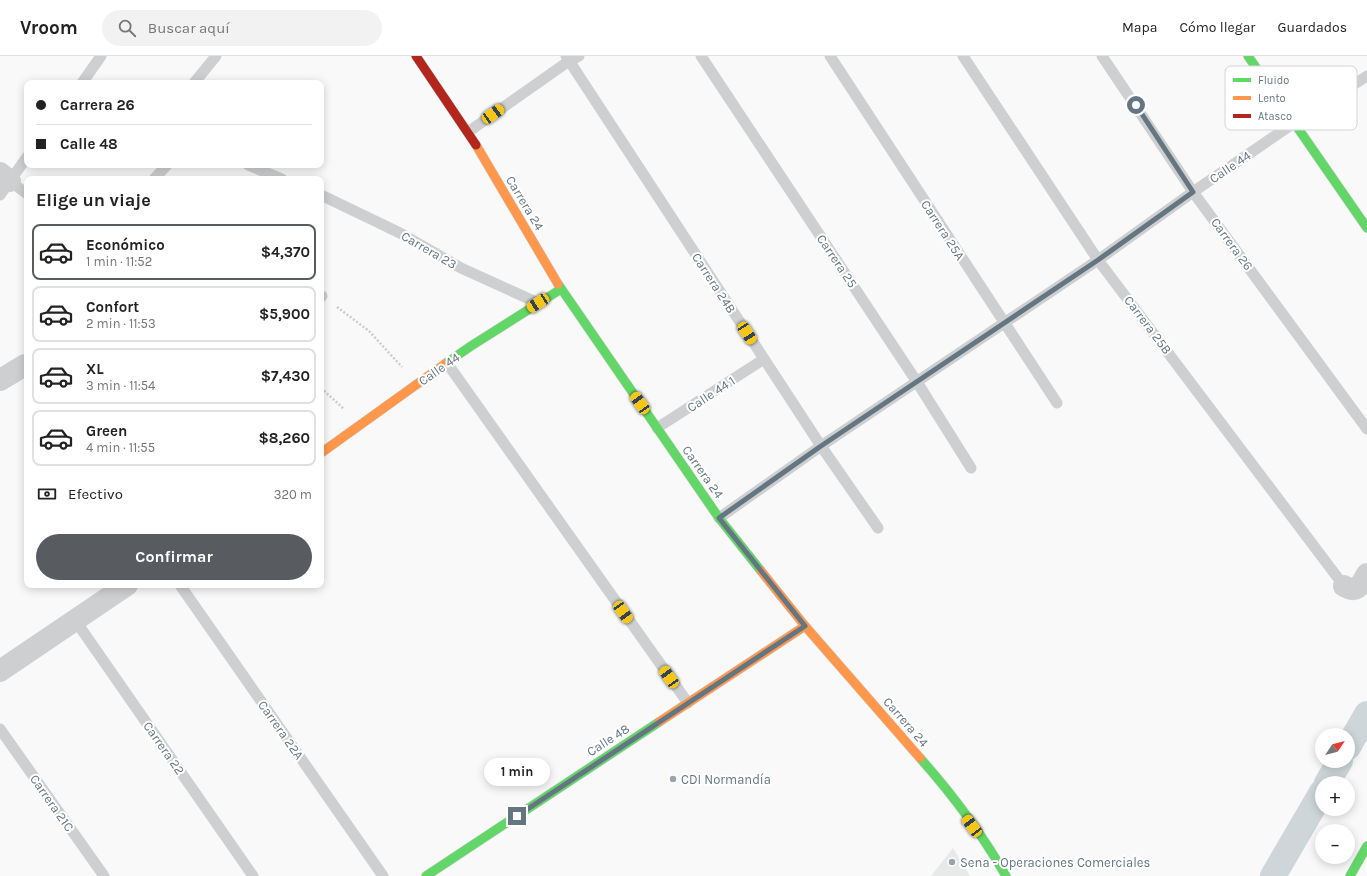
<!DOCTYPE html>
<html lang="es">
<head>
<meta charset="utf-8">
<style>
	:root { --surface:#fff; --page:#f2f2f2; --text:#222; --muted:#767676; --line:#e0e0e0; --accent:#585c60 }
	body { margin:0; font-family:Karla,sans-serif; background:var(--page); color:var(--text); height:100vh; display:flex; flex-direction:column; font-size:15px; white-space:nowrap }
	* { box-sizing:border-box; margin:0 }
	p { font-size:13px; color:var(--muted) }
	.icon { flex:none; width:22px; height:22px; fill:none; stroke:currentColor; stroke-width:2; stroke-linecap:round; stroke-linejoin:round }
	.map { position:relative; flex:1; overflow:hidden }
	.sheet { position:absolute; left:24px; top:120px; width:300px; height:412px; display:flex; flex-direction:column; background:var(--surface); border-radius:8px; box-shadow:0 2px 10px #0003 }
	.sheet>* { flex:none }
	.top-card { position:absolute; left:24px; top:24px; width:300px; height:88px; border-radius:8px; box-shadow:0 2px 10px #0003; display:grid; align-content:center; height:88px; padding:0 12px; background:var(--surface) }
	.needle { width:26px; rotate:55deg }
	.tools { position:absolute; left:1315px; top:672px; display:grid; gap:8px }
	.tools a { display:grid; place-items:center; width:40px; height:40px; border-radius:50%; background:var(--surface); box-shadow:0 2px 10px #0003; font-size:20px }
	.end { position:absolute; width:18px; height:18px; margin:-9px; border:5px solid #657683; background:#fff; box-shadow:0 0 0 2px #fff }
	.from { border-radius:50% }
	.bubble { position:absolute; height:28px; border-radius:14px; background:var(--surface); box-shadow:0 2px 10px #0003; font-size:13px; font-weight:700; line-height:28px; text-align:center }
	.car { position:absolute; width:12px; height:24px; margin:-12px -6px; border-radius:5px; box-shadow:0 0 3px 1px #0007; background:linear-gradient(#f5c518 24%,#345 0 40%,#f5c518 0 76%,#345 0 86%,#f5c518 0) }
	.top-card b { display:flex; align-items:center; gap:14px; height:38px; font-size:15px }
	.top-card b+b { border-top:1px solid var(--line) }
	.top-card i { width:10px; height:10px; background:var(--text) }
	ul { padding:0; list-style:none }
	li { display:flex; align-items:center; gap:12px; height:56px; margin:0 8px 6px; padding:0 4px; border:2px solid var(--line); border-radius:8px }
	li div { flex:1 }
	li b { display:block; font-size:15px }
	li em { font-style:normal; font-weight:700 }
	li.active { border-color:var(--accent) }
	li>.icon { width:36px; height:36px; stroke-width:1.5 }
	h2 { padding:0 12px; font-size:18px; line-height:48px }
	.pay { display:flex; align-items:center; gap:10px; height:44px; padding:0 12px; font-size:15px }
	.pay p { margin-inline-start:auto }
	.action { display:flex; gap:8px; margin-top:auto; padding:8px 12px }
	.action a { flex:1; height:46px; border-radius:24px; background:var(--accent); color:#fff; font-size:16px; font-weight:700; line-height:46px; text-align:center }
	header { display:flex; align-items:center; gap:24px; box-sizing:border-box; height:56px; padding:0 20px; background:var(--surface); border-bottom:1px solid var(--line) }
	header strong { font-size:19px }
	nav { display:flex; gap:22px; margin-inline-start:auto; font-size:14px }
	.search { width:280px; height:36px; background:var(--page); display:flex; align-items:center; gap:10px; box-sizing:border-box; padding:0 14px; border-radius:22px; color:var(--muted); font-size:15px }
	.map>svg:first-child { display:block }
	.built { fill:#e8e9e9 }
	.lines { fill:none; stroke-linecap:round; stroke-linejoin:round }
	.canal { stroke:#ced6d9; stroke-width:26 }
	.fast-casing { stroke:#d5d6d7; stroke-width:10 }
	.slow-casing { stroke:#d5d6d7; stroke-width:10 }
	.jam-casing { stroke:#d5d6d7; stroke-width:10 }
	.path { stroke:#cbcccd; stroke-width:2.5; stroke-dasharray:2 2; stroke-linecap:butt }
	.lane { stroke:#cecfd0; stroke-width:11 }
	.street { stroke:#cecfd0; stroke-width:22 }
	.fast { stroke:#63d668; stroke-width:9 }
	.slow { stroke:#ff974d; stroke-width:9 }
	.jam { stroke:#b3261e; stroke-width:9 }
	.route { stroke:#657683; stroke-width:5 }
	.poi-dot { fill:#99a4ac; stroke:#fff; stroke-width:1.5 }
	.labels { text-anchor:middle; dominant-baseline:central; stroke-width:4; stroke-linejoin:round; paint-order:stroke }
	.street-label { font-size:13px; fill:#657683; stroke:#fff }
	.poi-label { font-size:13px; fill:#657683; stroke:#fff; text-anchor:start }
	.key { fill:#fff; stroke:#d1d6da; stroke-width:1 }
	.key-label { font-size:11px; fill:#657683 }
</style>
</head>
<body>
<header>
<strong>Vroom</strong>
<div class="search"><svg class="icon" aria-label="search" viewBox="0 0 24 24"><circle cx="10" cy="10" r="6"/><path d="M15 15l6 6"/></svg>Buscar aquí</div>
<nav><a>Mapa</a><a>Cómo llegar</a><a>Guardados</a></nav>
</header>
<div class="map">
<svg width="1367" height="820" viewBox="0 0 1367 820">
	<rect width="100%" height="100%" fill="#f9f9f9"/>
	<path class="built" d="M953,792L970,820H931Z"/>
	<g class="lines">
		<g class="canal">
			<path d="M1348,691L1367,658"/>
			<path d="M1327,727L1340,705"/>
			<path d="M1273,820L1322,736"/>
		</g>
		<defs>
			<g id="fast">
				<path d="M1248,0L1367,172"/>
				<path d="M558,228L719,462L761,515"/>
				<path d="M445,308L471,290L561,233"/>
				<path d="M920,702C952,738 982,778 1006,820"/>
				<path d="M426,820L659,666"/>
				<path d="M1350,820L1367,790"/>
			</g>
			<g id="slow">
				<path d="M476,89L558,228"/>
				<path d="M321,397L445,308"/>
				<path d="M761,515L805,570L920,702"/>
				<path d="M659,666L805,570"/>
			</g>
			<path id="jam" d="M416,0L476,89"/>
		</defs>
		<use href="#fast" class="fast-casing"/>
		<use href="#slow" class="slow-casing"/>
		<use href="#jam" class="jam-casing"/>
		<g class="path">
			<path d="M337,251L369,275L402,311"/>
			<path d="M321,332L344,353"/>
		</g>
		<g class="lane">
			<path d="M566,0L821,390L878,472"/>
			<path d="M701,0L917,326L971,412"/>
			<path d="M830,0L1057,347"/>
			<path d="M963,0L1098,204L1344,530"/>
			<path d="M1102,0L1193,136L1367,373"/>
			<path d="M82,27L101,0"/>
			<path d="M194,27L216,0"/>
			<path d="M468,76L569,5L579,0"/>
			<path d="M248,109L282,123"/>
			<path d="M154,123L167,109"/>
			<path d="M10,125L27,138"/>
			<path d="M0,139L27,101"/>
			<path d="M321,139L400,177L461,212L538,247"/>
			<path d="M321,241L322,240"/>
			<path d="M447,307L688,647"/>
			<path d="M657,372L764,303"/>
			<path d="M719,462L821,390L1098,204L1193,136L1294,67L1367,20"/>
			<path d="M180,529L383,820"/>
			<path d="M75,564L253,820"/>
			<path d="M0,673L104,820"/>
		</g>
		<g class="street">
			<path d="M0,117L10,125"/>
			<path d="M0,324L25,309"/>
			<path d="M1344,530C1357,538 1361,529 1367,518"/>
			<path d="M0,615L127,529"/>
		</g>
		<use href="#fast" class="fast"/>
		<use href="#slow" class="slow"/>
		<use href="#jam" class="jam"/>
	</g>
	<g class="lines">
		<path class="route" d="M517,760L805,570L719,462L821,390L1098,204L1193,136L1136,49"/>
	</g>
	<g class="poi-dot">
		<circle cx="673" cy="723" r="4"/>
		<circle cx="952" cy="806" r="4"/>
	</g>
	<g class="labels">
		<g class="street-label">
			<text transform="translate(1230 111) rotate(-34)">Calle 44</text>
			<text transform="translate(525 147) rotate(59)">Carrera 24</text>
			<text transform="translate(943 174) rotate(57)">Carrera 25A</text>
			<text transform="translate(1232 188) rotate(54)">Carrera 26</text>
			<text transform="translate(429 194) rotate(30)">Carrera 23</text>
			<text transform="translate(837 205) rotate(56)">Carrera 25</text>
			<text transform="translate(714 227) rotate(57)">Carrera 24B</text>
			<text transform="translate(1148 269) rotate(53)">Carrera 25B</text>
			<text transform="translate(439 313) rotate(-35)">Calle 44</text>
			<text transform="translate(711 338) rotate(-33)">Calle 44 1</text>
			<text transform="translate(703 416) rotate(55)">Carrera 24</text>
			<text transform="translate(906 666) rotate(49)">Carrera 24</text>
			<text transform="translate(281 674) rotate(55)">Carrera 22A</text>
			<text transform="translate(608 684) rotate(-33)">Calle 48</text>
			<text transform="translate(164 692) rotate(55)">Carrera 22</text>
			<text transform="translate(52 747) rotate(55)">Carrera 21C</text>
		</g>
		<g class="poi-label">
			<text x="681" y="723">CDI Normandía</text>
			<text x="960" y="806">Sena - Operaciones Comerciales</text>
		</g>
	</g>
	<rect x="1225" y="10" width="132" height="64" rx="6" class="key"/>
	<rect x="1233" y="22" width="18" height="4" fill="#63d668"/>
	<rect x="1233" y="40" width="18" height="4" fill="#ff974d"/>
	<rect x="1233" y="58" width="18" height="4" fill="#b3261e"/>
	<g class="key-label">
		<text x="1258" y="28">Fluido</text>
		<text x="1258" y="46">Lento</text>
		<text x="1258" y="64">Atasco</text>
	</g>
</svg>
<div class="tools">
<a><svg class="needle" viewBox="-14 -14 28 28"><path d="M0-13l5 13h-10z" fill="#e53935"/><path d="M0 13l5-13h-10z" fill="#767676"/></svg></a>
<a>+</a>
<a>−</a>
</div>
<i class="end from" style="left:1136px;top:49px"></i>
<i class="end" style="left:517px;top:760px"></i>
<div class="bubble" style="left:484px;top:702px;width:66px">1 min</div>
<i class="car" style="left:493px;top:58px;rotate:55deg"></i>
<i class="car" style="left:538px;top:247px;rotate:237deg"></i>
<i class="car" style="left:747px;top:277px;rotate:147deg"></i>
<i class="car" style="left:640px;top:347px;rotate:325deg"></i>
<i class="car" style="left:623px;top:556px;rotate:145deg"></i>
<i class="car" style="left:669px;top:621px;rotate:325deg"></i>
<i class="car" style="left:972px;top:770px;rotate:323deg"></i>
<div class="top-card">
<b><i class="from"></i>Carrera 26</b>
<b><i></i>Calle 48</b>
</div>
<section class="sheet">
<h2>Elige un viaje</h2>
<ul>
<li class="active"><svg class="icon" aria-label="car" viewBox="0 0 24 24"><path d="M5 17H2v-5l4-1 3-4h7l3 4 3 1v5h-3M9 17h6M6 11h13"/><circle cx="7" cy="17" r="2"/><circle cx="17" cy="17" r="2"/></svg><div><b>Económico</b><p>1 min · 11:52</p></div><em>$4,370</em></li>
<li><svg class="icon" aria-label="car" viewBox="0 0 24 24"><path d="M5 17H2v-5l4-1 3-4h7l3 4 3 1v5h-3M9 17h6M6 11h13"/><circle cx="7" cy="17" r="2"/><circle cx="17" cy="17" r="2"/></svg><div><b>Confort</b><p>2 min · 11:53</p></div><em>$5,900</em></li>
<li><svg class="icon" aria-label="car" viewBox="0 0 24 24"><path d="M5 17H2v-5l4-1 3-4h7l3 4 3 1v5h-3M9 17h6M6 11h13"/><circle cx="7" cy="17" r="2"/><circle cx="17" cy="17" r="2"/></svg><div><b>XL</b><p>3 min · 11:54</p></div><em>$7,430</em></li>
<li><svg class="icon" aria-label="car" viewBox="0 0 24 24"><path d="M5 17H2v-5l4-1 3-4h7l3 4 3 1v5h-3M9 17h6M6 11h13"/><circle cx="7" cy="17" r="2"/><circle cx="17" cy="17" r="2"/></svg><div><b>Green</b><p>4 min · 11:55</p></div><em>$8,260</em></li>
</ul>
<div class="pay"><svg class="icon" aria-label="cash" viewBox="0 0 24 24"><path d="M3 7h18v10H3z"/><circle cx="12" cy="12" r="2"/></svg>Efectivo<p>320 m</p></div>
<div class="action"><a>Confirmar</a></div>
</section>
</div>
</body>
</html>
